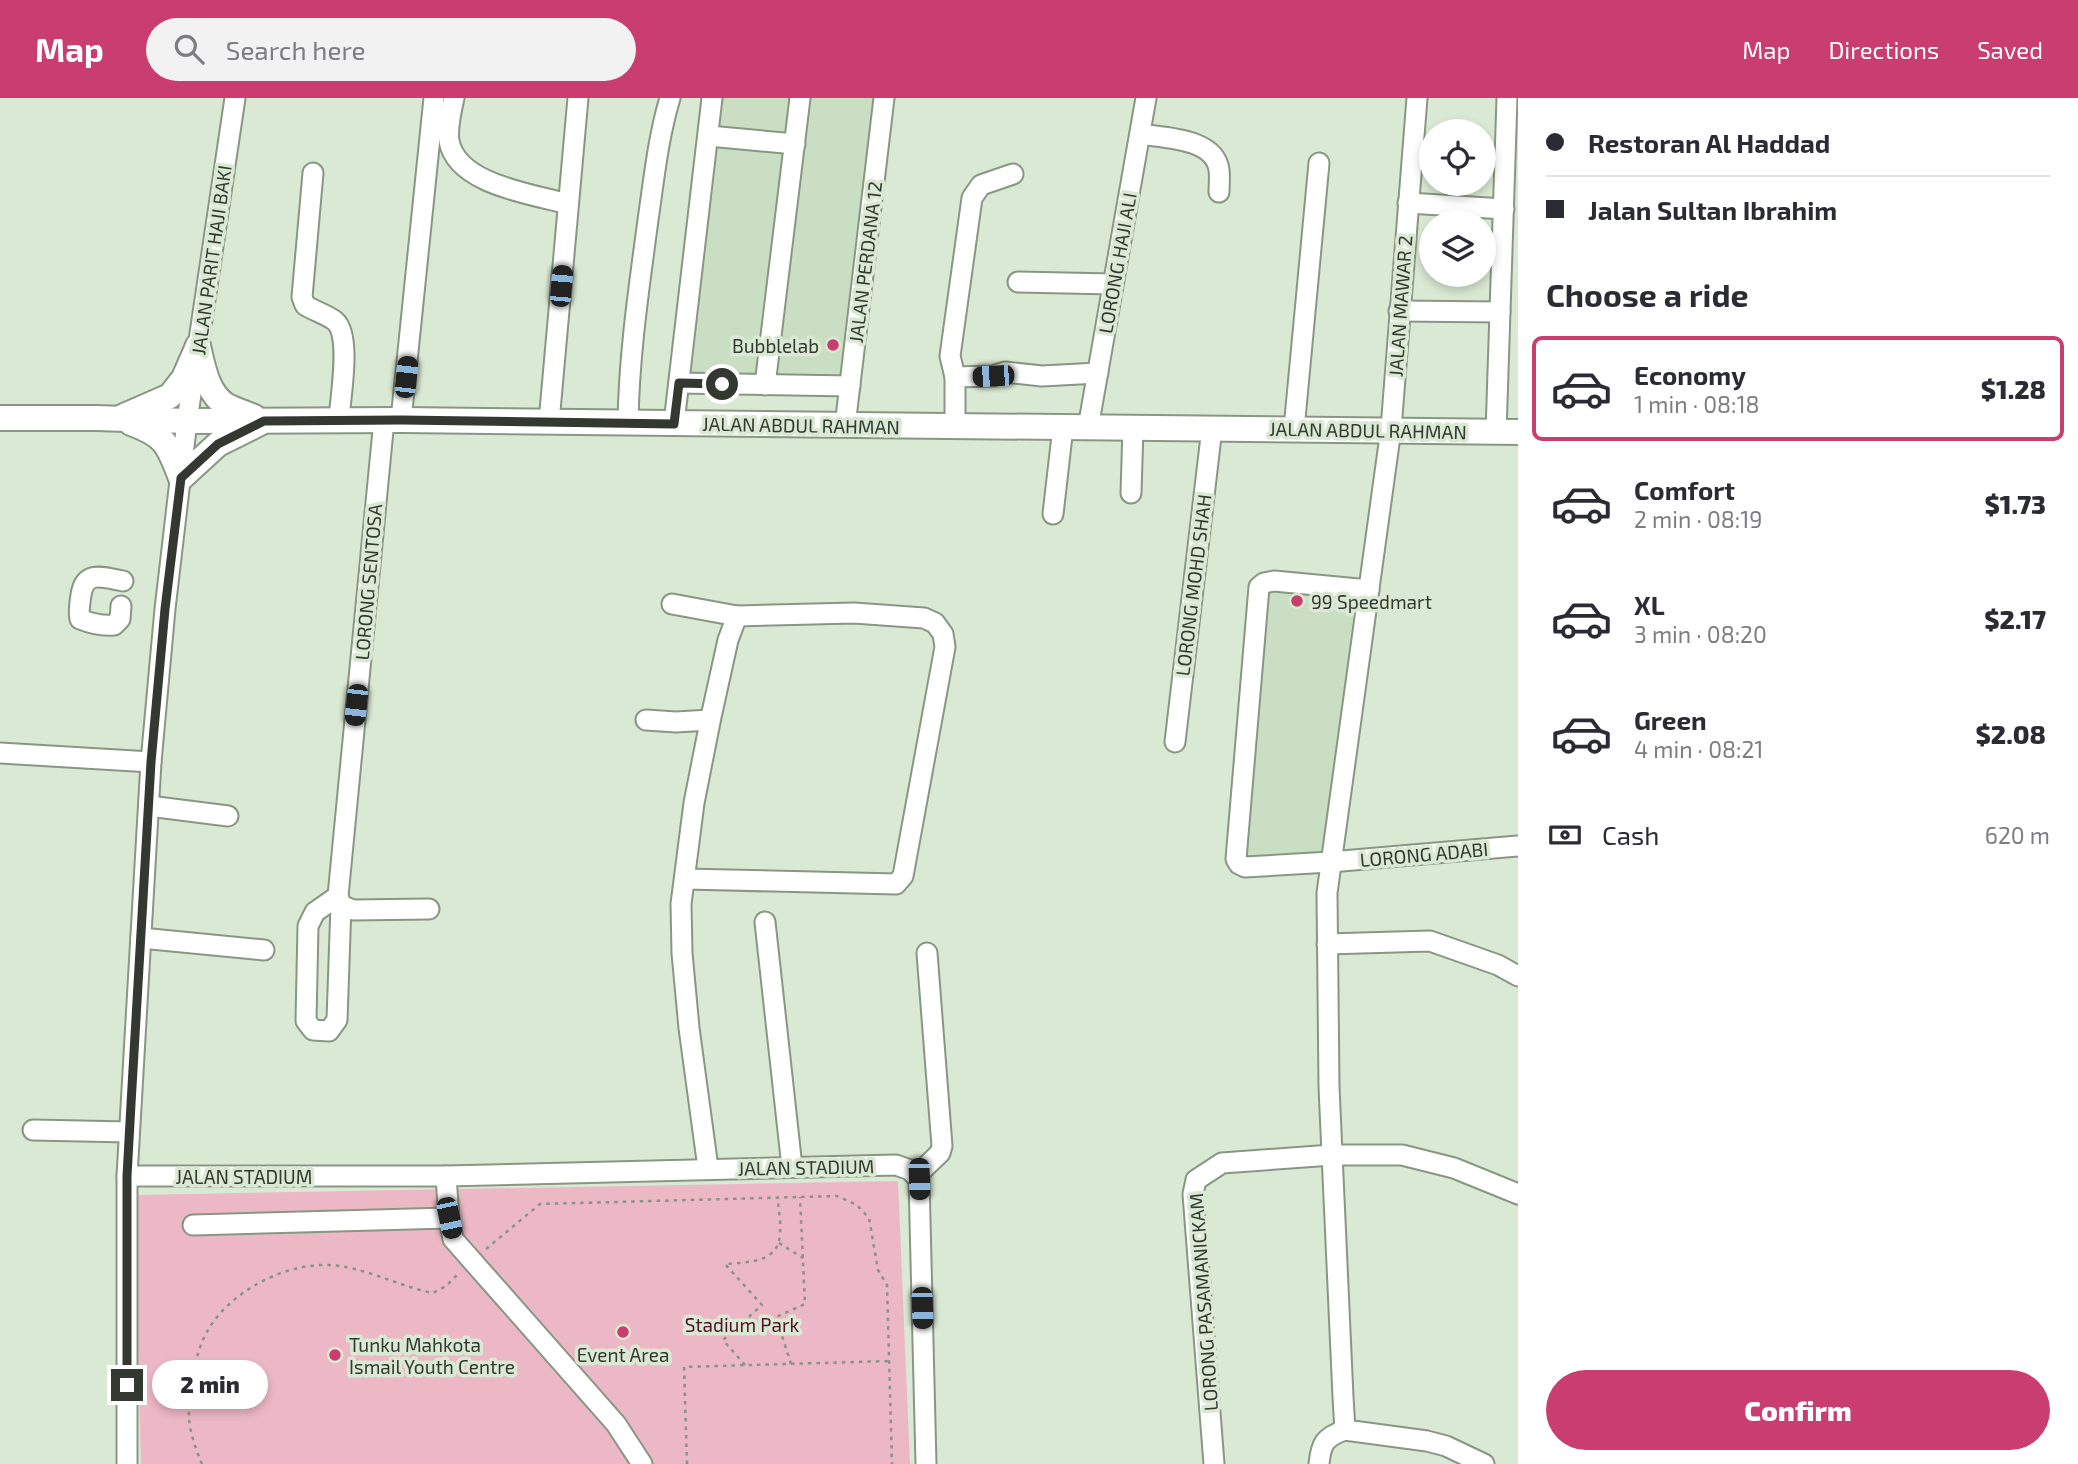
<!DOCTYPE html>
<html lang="en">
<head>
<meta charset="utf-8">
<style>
	:root { --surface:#fff; --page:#f2f2f3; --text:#2b2b33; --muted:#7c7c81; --line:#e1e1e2; --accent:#c93d6f }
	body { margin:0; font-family:"Exo 2",sans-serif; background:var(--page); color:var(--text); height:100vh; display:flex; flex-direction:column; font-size:26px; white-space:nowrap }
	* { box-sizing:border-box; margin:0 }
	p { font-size:23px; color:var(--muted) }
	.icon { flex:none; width:38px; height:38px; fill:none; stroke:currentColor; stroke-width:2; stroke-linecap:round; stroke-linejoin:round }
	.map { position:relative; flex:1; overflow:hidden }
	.details { display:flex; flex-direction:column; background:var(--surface); width:560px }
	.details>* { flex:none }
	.top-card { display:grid; align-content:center; height:154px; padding:0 28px; background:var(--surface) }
	.tools { position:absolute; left:1419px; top:21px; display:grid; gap:14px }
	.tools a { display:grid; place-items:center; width:77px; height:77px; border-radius:50%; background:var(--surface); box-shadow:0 4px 10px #0003; font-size:35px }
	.end { position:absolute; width:32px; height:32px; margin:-16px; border:9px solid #333931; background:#fff; box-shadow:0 0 0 4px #fff }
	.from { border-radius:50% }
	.bubble { position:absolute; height:49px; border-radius:24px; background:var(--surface); box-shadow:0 4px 10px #0003; font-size:23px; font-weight:800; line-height:49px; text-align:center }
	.car { position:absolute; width:21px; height:42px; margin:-21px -10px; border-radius:9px; box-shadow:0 0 5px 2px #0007; background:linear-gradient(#222 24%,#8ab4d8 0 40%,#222 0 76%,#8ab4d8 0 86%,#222 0) }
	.top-card b { display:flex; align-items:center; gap:24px; height:66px; font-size:26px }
	.top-card b+b { border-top:2px solid var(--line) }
	.top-card i { width:18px; height:18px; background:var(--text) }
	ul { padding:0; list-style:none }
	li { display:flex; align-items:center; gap:21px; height:105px; margin:0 14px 10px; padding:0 14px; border:4px solid transparent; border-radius:10px }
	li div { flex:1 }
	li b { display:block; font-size:26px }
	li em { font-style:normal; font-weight:800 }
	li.active { border-color:var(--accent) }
	li>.icon { width:63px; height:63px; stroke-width:1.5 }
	h2 { padding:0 28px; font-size:32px; line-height:84px }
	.pay { display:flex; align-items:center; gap:18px; height:77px; padding:0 28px; font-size:26px }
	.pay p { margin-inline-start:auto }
	.button { display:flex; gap:14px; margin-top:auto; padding:14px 28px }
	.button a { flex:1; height:80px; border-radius:42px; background:var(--accent); color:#fff; font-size:28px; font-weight:800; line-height:80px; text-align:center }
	header { display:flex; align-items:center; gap:42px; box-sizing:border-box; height:98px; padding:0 35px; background:var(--accent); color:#fff }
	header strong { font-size:33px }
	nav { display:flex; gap:38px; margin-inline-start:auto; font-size:24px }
	.search { width:490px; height:63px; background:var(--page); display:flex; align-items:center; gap:18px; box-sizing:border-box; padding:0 24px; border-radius:38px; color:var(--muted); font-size:26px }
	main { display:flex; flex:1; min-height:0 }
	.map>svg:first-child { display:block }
	.built { fill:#cadec3 }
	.green { fill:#edb8c5 }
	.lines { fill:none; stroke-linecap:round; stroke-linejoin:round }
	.minor-casing { stroke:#889783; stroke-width:23 }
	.major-casing { stroke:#889783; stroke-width:28 }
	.path { stroke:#899485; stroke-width:2.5; stroke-dasharray:3.5 5; stroke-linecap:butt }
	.minor { stroke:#fff; stroke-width:19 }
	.major { stroke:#fff; stroke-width:24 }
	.route { stroke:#333931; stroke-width:9 }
	.poi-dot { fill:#c93d6f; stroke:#dae9d4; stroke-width:2.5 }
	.labels { text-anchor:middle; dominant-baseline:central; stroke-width:7; stroke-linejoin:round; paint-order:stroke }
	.street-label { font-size:19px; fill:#333931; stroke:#dae9d4 }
	.poi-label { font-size:19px; fill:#333931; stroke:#dae9d4; text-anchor:start }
	.park-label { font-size:19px; fill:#540f29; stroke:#dae9d4 }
</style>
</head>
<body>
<header>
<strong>Map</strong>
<div class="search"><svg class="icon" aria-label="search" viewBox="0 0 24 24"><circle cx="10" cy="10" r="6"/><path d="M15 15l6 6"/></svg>Search here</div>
<nav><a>Map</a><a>Directions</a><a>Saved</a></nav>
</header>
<main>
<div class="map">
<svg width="1518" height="1366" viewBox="0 0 1518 1366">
	<rect width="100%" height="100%" fill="#dae9d4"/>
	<g class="built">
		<path d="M719,0H878L845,283L685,280Z"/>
		<path d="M1262,492L1363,496L1324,760H1241Z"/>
	</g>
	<path class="green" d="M898,1083L910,1366H141L134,1097Z"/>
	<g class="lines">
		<defs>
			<g id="minor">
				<path d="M454,0C451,13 447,30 449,43C457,87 533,96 568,106"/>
				<path d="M1417,0L1391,331L1327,795L1329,989L1343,1299L1345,1332L1427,1343L1446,1348L1484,1366"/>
				<path d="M1140,36C1165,40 1215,40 1219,72C1220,79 1219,87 1219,94"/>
				<path d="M709,38L795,46"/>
				<path d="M313,75L302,199L305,207C314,213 326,216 335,223C352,238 340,300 339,322"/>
				<path d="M1408,105L1504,111"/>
				<path d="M1018,184L1113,186"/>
				<path d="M1399,213L1500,214"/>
				<path d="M955,279L950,258L972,100L981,87L1013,76"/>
				<path d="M679,285L850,288"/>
				<path d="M765,287L800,0"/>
				<path d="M384,322L338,798L341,807L353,812L429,811"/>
				<path d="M401,322L434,0"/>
				<path d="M549,324L578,0"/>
				<path d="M628,325C629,256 639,190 648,122C654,81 658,40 670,0"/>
				<path d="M674,325L712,0"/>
				<path d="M845,328L884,0"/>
				<path d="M955,328V279L993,278L1005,274L1042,278L1098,275"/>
				<path d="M1088,330L1146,0"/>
				<path d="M1294,331L1319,65"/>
				<path d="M1496,335L1507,0"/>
				<path d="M1131,395L1133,330"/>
				<path d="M1053,416L1063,329"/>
				<path d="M1369,492L1274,483L1264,485L1259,489L1236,761L1239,766L1245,769L1330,764L1518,748"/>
				<path d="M672,506L737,518L854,515L924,520L935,525L943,536L945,549L903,778L896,786L685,781"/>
				<path d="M121,508L120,521L114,527C102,528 92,526 80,521C78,513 80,505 81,497C85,471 104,480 123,483"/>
				<path d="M646,622L676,624L710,622"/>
				<path d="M1175,644L1212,330"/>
				<path d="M0,655L151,664"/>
				<path d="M149,708L228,718"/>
				<path d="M338,798L315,814L308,828L306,923L313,932L329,933L337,922L341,807"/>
				<path d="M765,824L792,1069"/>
				<path d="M141,840L264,852"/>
				<path d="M1327,846L1430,843L1498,867L1518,878"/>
				<path d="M33,1032L129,1034"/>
				<path d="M708,1070L689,930L682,855L681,806L694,705L711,619L728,542L737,518"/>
				<path d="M127,1078H446L896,1067L910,1072L919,1081L926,1366"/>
				<path d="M446,1078L449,1120L453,1141L616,1326L642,1366"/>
				<path d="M916,1078L940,1055L942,1048L927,855"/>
				<path d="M193,1127L449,1120"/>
				<path d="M127,1366V1078L151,664L165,511L187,323L235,0"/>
				<path d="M1214,1366L1193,1096L1196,1082L1222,1065L1332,1057H1402L1454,1070L1518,1096"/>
				<path d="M1319,1366C1321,1345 1325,1339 1345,1332"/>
			</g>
			<g id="major">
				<path d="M198,248C203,269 207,296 227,308C235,312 245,315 254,319"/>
				<path d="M124,318L170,298L184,280L198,248"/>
				<path d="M0,320H96L187,323L401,322L1518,334"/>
				<path d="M131,325C166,338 168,346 181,380L218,346L260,325"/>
			</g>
		</defs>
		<use href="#minor" class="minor-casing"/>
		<use href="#major" class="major-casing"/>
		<g class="path">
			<path d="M779,1145L803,1160"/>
			<path d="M486,1151L540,1106L837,1098L857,1107L869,1120L878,1172L887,1187L892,1366"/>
			<path d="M791,1266L776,1219L805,1206L800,1099"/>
			<path d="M745,1267L723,1242L762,1207L725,1166C749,1164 780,1165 780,1134C781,1122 778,1111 778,1100"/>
			<path d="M202,1366C196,1352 190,1335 189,1320C188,1295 195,1253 208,1232C230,1195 278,1169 320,1167C358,1165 396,1188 433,1195L446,1188L460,1174"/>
			<path d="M687,1366L684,1269L889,1263"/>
		</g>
		<use href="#minor" class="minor"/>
		<use href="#major" class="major"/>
	</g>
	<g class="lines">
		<path class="route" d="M127,1287V1078L131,1006L151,664L165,511L181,380L218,346L264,323L401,322L674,326L679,285L722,286"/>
	</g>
	<g class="poi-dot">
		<circle cx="833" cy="247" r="7"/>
		<circle cx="1297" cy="503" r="7"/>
		<circle cx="623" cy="1234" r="7"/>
		<circle cx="335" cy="1257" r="7"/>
	</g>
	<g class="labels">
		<g class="street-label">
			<text transform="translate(211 162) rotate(-82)">JALAN PARIT HAJI BAKI</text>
			<text transform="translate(865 164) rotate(-83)">JALAN PERDANA 12</text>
			<text transform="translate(1117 165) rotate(-80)">LORONG HAJI ALI</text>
			<text transform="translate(1400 208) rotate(-86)">JALAN MAWAR 2</text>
			<text transform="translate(801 327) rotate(1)">JALAN ABDUL RAHMAN</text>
			<text transform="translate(1368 332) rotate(1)">JALAN ABDUL RAHMAN</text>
			<text transform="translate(368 484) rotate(-85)">LORONG SENTOSA</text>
			<text transform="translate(1193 487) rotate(-83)">LORONG MOHD SHAH</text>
			<text transform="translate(1424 756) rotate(-5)">LORONG ADABI</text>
			<text transform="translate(806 1069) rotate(-1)">JALAN STADIUM</text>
			<text x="244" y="1078">JALAN STADIUM</text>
			<text transform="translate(1203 1204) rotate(-94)">LORONG PASAMANICKAM</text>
		</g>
		<g class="poi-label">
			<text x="819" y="247" text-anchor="end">Bubblelab</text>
			<text x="1311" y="503">99 Speedmart</text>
			<text x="349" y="1246">Tunku Mahkota<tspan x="349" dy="22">Ismail Youth Centre</tspan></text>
			<text x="623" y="1256" text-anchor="middle">Event Area</text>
		</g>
		<g class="park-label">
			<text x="742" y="1226">Stadium Park</text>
		</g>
	</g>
</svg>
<div class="tools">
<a><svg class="icon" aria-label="locate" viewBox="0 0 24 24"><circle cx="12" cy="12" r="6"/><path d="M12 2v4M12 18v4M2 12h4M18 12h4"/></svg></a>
<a><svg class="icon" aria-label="layers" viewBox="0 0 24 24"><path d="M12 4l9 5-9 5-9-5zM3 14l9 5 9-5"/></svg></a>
</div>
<i class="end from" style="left:722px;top:286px"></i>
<i class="end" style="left:127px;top:1287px"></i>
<div class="bubble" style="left:152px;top:1262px;width:116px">2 min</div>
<i class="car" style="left:561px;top:188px;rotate:5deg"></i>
<i class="car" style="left:993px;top:278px;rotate:267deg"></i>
<i class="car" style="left:406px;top:279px;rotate:6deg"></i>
<i class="car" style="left:356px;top:607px;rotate:186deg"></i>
<i class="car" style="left:919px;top:1081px;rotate:178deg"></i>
<i class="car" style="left:449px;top:1120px;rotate:168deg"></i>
<i class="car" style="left:922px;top:1210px;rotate:178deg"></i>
</div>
<section class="details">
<div class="top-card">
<b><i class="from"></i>Restoran Al Haddad</b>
<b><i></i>Jalan Sultan Ibrahim</b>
</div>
<h2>Choose a ride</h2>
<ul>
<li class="active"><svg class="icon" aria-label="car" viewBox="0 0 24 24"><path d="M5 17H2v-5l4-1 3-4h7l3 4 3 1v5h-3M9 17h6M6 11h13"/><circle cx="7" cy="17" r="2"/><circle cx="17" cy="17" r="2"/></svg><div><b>Economy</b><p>1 min · 08:18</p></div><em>$1.28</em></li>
<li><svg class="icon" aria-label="car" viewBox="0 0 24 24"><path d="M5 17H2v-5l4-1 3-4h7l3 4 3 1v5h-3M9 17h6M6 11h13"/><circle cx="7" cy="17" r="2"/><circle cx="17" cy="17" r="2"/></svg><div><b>Comfort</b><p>2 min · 08:19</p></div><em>$1.73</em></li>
<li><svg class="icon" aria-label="car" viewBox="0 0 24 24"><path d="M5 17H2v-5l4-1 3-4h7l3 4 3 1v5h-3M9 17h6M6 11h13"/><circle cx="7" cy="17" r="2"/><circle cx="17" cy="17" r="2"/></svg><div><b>XL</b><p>3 min · 08:20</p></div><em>$2.17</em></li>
<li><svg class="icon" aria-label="car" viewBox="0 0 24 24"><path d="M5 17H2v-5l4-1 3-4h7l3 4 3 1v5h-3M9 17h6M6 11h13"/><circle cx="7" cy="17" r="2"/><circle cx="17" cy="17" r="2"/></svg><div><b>Green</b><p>4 min · 08:21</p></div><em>$2.08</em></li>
</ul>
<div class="pay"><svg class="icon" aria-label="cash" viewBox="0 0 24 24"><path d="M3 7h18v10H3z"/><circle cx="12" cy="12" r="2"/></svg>Cash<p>620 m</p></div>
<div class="button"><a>Confirm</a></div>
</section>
</main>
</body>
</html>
